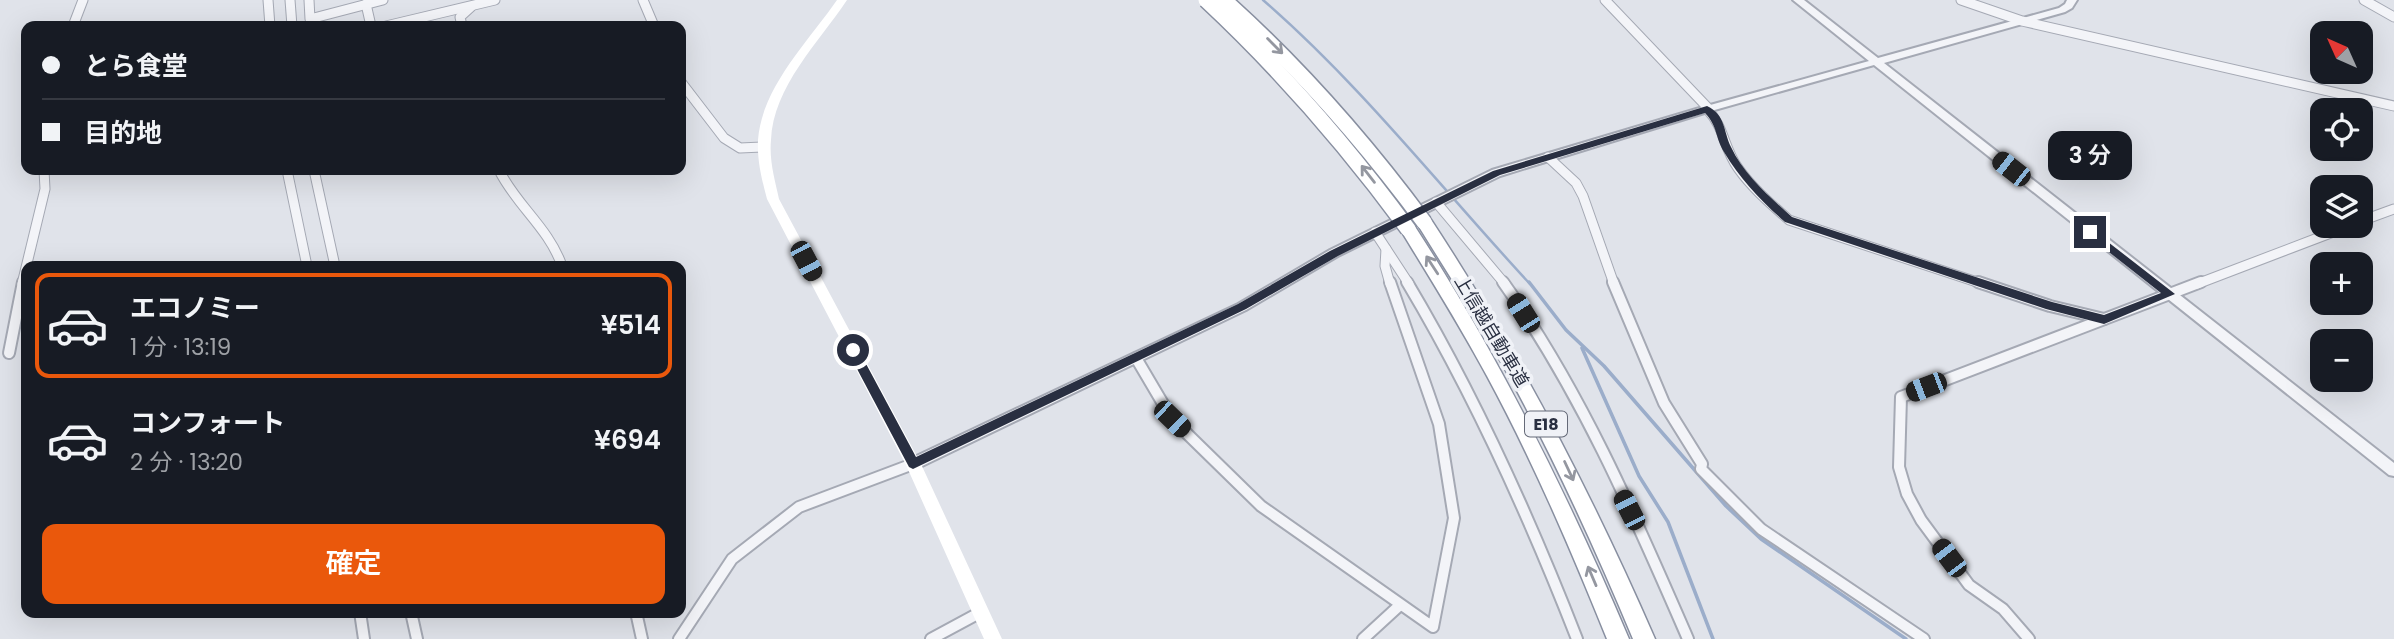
<!DOCTYPE html>
<html lang="ja">
<head>
<meta charset="utf-8">
<style>
	:root { --surface:#171b24; --page:#20242c; --text:#f1f3f6; --muted:#9ea1a6; --line:#363941; --accent:#ea580c }
	body { margin:0; font-family:Poppins,"Noto Sans JP",sans-serif; background:var(--page); color:var(--text); height:100vh; display:flex; flex-direction:column; font-size:26px; white-space:nowrap }
	* { box-sizing:border-box; margin:0 }
	p { font-size:23px; color:var(--muted) }
	.icon { flex:none; width:38px; height:38px; fill:none; stroke:currentColor; stroke-width:2; stroke-linecap:round; stroke-linejoin:round }
	.map { position:relative; flex:1; overflow:hidden }
	.side { position:absolute; left:21px; top:261px; width:665px; height:357px; display:flex; flex-direction:column; background:var(--surface); border-radius:14px; box-shadow:0 7px 28px #0002 }
	.side>* { flex:none }
	.top-card { position:absolute; left:21px; top:21px; width:665px; height:154px; border-radius:14px; box-shadow:0 7px 28px #0002; display:grid; align-content:center; height:154px; padding:0 21px; background:var(--surface) }
	.needle { width:46px; rotate:315deg }
	.fabs { position:absolute; left:2310px; top:21px; display:grid; gap:14px }
	.fabs a { display:grid; place-items:center; width:63px; height:63px; border-radius:14px; background:var(--surface); box-shadow:0 7px 28px #0002; font-size:35px }
	.end { position:absolute; width:32px; height:32px; margin:-16px; border:9px solid #292f41; background:#fff; box-shadow:0 0 0 4px #fff }
	.from { border-radius:50% }
	.bubble { position:absolute; height:49px; border-radius:14px; background:var(--surface); box-shadow:0 7px 28px #0002; font-size:23px; font-weight:600; line-height:49px; text-align:center }
	.car { position:absolute; width:21px; height:42px; margin:-21px -10px; border-radius:9px; box-shadow:0 0 5px 2px #0007; background:linear-gradient(#222 24%,#8ab4d8 0 40%,#222 0 76%,#8ab4d8 0 86%,#222 0) }
	.top-card b { display:flex; align-items:center; gap:24px; height:66px; font-size:26px }
	.top-card b+b { border-top:2px solid var(--line) }
	.top-card i { width:18px; height:18px; background:var(--text) }
	ul { padding:12px 0 0; list-style:none }
	li { display:flex; align-items:center; gap:21px; height:105px; margin:0 14px 10px; padding:0 7px; border:4px solid transparent; border-radius:14px }
	li div { flex:1 }
	li b { display:block; font-size:26px }
	li em { font-style:normal; font-weight:600 }
	li.active { border-color:var(--accent) }
	li>.icon { width:63px; height:63px; stroke-width:1.5 }
	.cta { display:flex; gap:14px; margin-top:auto; padding:14px 21px }
	.cta a { flex:1; height:80px; border-radius:14px; background:var(--accent); color:#fff; font-size:28px; font-weight:600; line-height:80px; text-align:center }
	.map>svg:first-child { display:block }
	.lines { fill:none; stroke-linecap:round; stroke-linejoin:round }
	.stream-far1 { stroke:#9badca; stroke-width:2.5 }
	.stream { stroke:#9badca; stroke-width:3.5 }
	.minor-far1-casing { stroke:#a5a9b4; stroke-width:11 }
	.minor-casing { stroke:#a5a9b4; stroke-width:14 }
	.tertiary-casing { stroke:#a5a9b4; stroke-width:4 }
	.motorway-casing { stroke:#888fa0; stroke-width:3 }
	.minor-far1 { stroke:#f3f4f8; stroke-width:9 }
	.minor { stroke:#f3f4f8; stroke-width:10 }
	.tertiary { fill:#f3f4f8; fill-rule:evenodd }
	.secondary { fill:#fff; fill-rule:evenodd }
	.motorway { fill:#fff; fill-rule:evenodd }
	.motorway-bridge-casing { stroke:#888fa0; stroke-width:18; stroke-linecap:butt }
	.motorway-bridge { stroke:#fff; stroke-width:15 }
	.oneway { stroke:#9497a0 }
	.route { fill:#292f41 }
	.labels { text-anchor:middle; dominant-baseline:central; stroke-width:7; stroke-linejoin:round; paint-order:stroke }
	.shield { fill:#f0f2f7; stroke:#656a78; stroke-width:2 }
	.shield-label { font-size:16px; font-weight:bold; fill:#292f41 }
	.street-label { font-size:18px; fill:#292f41; stroke:#f0f2f7 }
</style>
</head>
<body>
<div class="map">
<svg width="2394" height="639" viewBox="0 0 2394 639">
	<rect width="100%" height="100%" fill="#e0e3ea"/>
	<g class="lines">
		<path class="stream-far1" d="M1263,0C1361,85 1442,189 1530,284"/>
		<g class="stream">
			<path d="M1529,282L1566,330L1604,366L1726,506L1761,539L1906,639"/>
			<path d="M1582,348L1639,476L1668,522L1713,639"/>
		</g>
		<defs>
			<g id="minor-far1">
				<path d="M268,0L270,26"/>
				<path d="M290,0L292,26"/>
				<path d="M309,0L310,19L383,0"/>
				<path d="M643,0L654,26"/>
				<path d="M1605,0L1709,109"/>
				<path d="M1961,0L2022,21L2394,106"/>
				<path d="M2364,0L2394,17"/>
				<path d="M366,4L371,26"/>
				<path d="M73,26L83,0"/>
				<path d="M386,26L495,0"/>
				<path d="M462,26L460,17L471,7"/>
				<path d="M681,82L724,138L740,148L762,147"/>
				<path d="M1707,109C1725,128 1723,147 1738,168C1752,188 1771,204 1789,220L1983,284"/>
				<path d="M1548,157L1576,183L1583,196L1614,284"/>
				<path d="M287,170L307,266"/>
				<path d="M314,170L335,266"/>
				<path d="M499,170C516,205 549,228 562,266"/>
				<path d="M1436,202L1505,284"/>
				<path d="M2361,221L2394,209"/>
				<path d="M1375,232L1409,284"/>
				<path d="M1386,249L1385,266L1390,284"/>
				<path d="M22,284L45,189L44,170"/>
				<path d="M2197,284L2349,226"/>
			</g>
			<g id="minor">
				<path d="M1407,282C1475,396 1529,516 1577,639"/>
				<path d="M1503,282C1581,391 1635,517 1688,639"/>
				<path d="M1613,282L1664,403L1702,464L1701,469L1761,529L1924,639"/>
				<path d="M1978,282L2050,306L2104,319"/>
				<path d="M9,353L23,282"/>
				<path d="M1136,358L1172,419L1261,506L1433,627L1454,518L1439,424L1390,282"/>
				<path d="M360,612L364,639"/>
				<path d="M411,612L417,639"/>
				<path d="M636,612L642,639"/>
				<path d="M679,639L732,559L799,507L913,464"/>
				<path d="M931,639L981,612"/>
				<path d="M1363,639L1400,605"/>
				<path d="M2029,639L2003,609L1969,585L1921,520L1907,494L1899,467L1901,397L2201,282"/>
			</g>
			<path id="tertiary" d="M1793,0H1804L1878,58L2059,8L2065,4L2067,0H2077L2072,8L2065,12L1884,63L2394,463V476L2389,475L1874,65L1711,111L1500,176L1338,256L1246,310L918,468L913,469L908,468L906,464L908,460L1238,304L1330,250L1492,170L1703,107L1869,61Z"/>
			<g id="motorway">
				<path d="M1424,216L1430,218C1518,352 1591,492 1655,639H1633C1596,550 1556,463 1510,378C1481,324 1448,274 1416,222Z"/>
				<path d="M1408,223L1414,225C1499,356 1568,495 1629,639H1607C1571,550 1533,461 1487,376C1460,326 1430,278 1400,229Z"/>
			</g>
		</defs>
		<use href="#minor-far1" class="minor-far1-casing"/>
		<use href="#minor" class="minor-casing"/>
		<use href="#tertiary" class="tertiary-casing"/>
		<use href="#motorway" class="motorway-casing"/>
		<use href="#minor-far1" class="minor-far1"/>
		<use href="#minor" class="minor"/>
		<use href="#tertiary" class="tertiary"/>
		<path class="secondary" d="M837,0H847C819,42 773,87 771,140C769,161 775,180 779,199L921,464L1002,639H984L906,465L767,199C762,180 757,161 758,140C762,87 808,42 837,0Z"/>
		<use href="#motorway" class="motorway"/>
		<defs>
			<g id="motorway-bridge">
				<path d="M1206,0C1281,70 1347,146 1408,229"/>
				<path d="M1224,0C1299,67 1364,141 1424,222"/>
			</g>
		</defs>
		<use href="#motorway-bridge" class="motorway-bridge-casing"/>
		<use href="#motorway-bridge" class="motorway-bridge"/>
	</g>
	<defs><path id="oneway-shaft" d="M-6 0H5M1.5-3L5.5 0L1.5 3" fill="none" stroke-width="1.6" stroke-linecap="round" stroke-linejoin="round" transform="scale(1.75)"/></defs>
	<g class="oneway">
		<use href="#oneway-shaft" transform="translate(1275 46) rotate(45)"/>
		<use href="#oneway-shaft" transform="translate(1368 174) rotate(-128)"/>
		<use href="#oneway-shaft" transform="translate(1432 265) rotate(-123)"/>
		<use href="#oneway-shaft" transform="translate(1569 471) rotate(65)"/>
		<use href="#oneway-shaft" transform="translate(1592 576) rotate(-113)"/>
	</g>
	<path class="route" d="M1707,106C1726,115 1723,131 1731,147C1744,175 1770,197 1792,217L2052,302L2104,315L2161,293L2086,234V229L2090,228L2175,294L2104,324L2046,309L1785,222C1761,201 1740,179 1724,152C1715,137 1718,127 1705,113L1500,175L1338,256L1246,309L913,469L909,467L847,350L849,347H857L916,457L1238,304L1330,251L1493,171Z"/>
	<g class="labels">
		<rect class="shield" x="1525" y="411.5" width="42" height="25" rx="5"/>
		<g class="shield-label">
			<text x="1546" y="424">E18</text>
		</g>
		<g class="street-label">
			<text transform="translate(1492 331) rotate(59)">上信越自動車道</text>
		</g>
	</g>
</svg>
<div class="fabs">
<a><svg class="needle" viewBox="-14 -14 28 28"><path d="M0-13l5 13h-10z" fill="#e53935"/><path d="M0 13l5-13h-10z" fill="#9ea1a6"/></svg></a>
<a><svg class="icon" aria-label="locate" viewBox="0 0 24 24"><circle cx="12" cy="12" r="6"/><path d="M12 2v4M12 18v4M2 12h4M18 12h4"/></svg></a>
<a><svg class="icon" aria-label="layers" viewBox="0 0 24 24"><path d="M12 4l9 5-9 5-9-5zM3 14l9 5 9-5"/></svg></a>
<a>+</a>
<a>−</a>
</div>
<i class="end from" style="left:853px;top:350px"></i>
<i class="end" style="left:2090px;top:232px"></i>
<div class="bubble" style="left:2048px;top:131px;width:84px">3 分</div>
<i class="car" style="left:2011px;top:169px;rotate:308deg"></i>
<i class="car" style="left:806px;top:261px;rotate:152deg"></i>
<i class="car" style="left:1523px;top:313px;rotate:328deg"></i>
<i class="car" style="left:1926px;top:387px;rotate:249deg"></i>
<i class="car" style="left:1172px;top:419px;rotate:134deg"></i>
<i class="car" style="left:1629px;top:510px;rotate:333deg"></i>
<i class="car" style="left:1949px;top:558px;rotate:323deg"></i>
<div class="top-card">
<b><i class="from"></i>とら食堂</b>
<b><i></i>目的地</b>
</div>
<section class="side">
<ul>
<li class="active"><svg class="icon" aria-label="car" viewBox="0 0 24 24"><path d="M5 17H2v-5l4-1 3-4h7l3 4 3 1v5h-3M9 17h6M6 11h13"/><circle cx="7" cy="17" r="2"/><circle cx="17" cy="17" r="2"/></svg><div><b>エコノミー</b><p>1 分 · 13:19</p></div><em>¥514</em></li>
<li><svg class="icon" aria-label="car" viewBox="0 0 24 24"><path d="M5 17H2v-5l4-1 3-4h7l3 4 3 1v5h-3M9 17h6M6 11h13"/><circle cx="7" cy="17" r="2"/><circle cx="17" cy="17" r="2"/></svg><div><b>コンフォート</b><p>2 分 · 13:20</p></div><em>¥694</em></li>
</ul>
<div class="cta"><a>確定</a></div>
</section>
</div>
</body>
</html>
